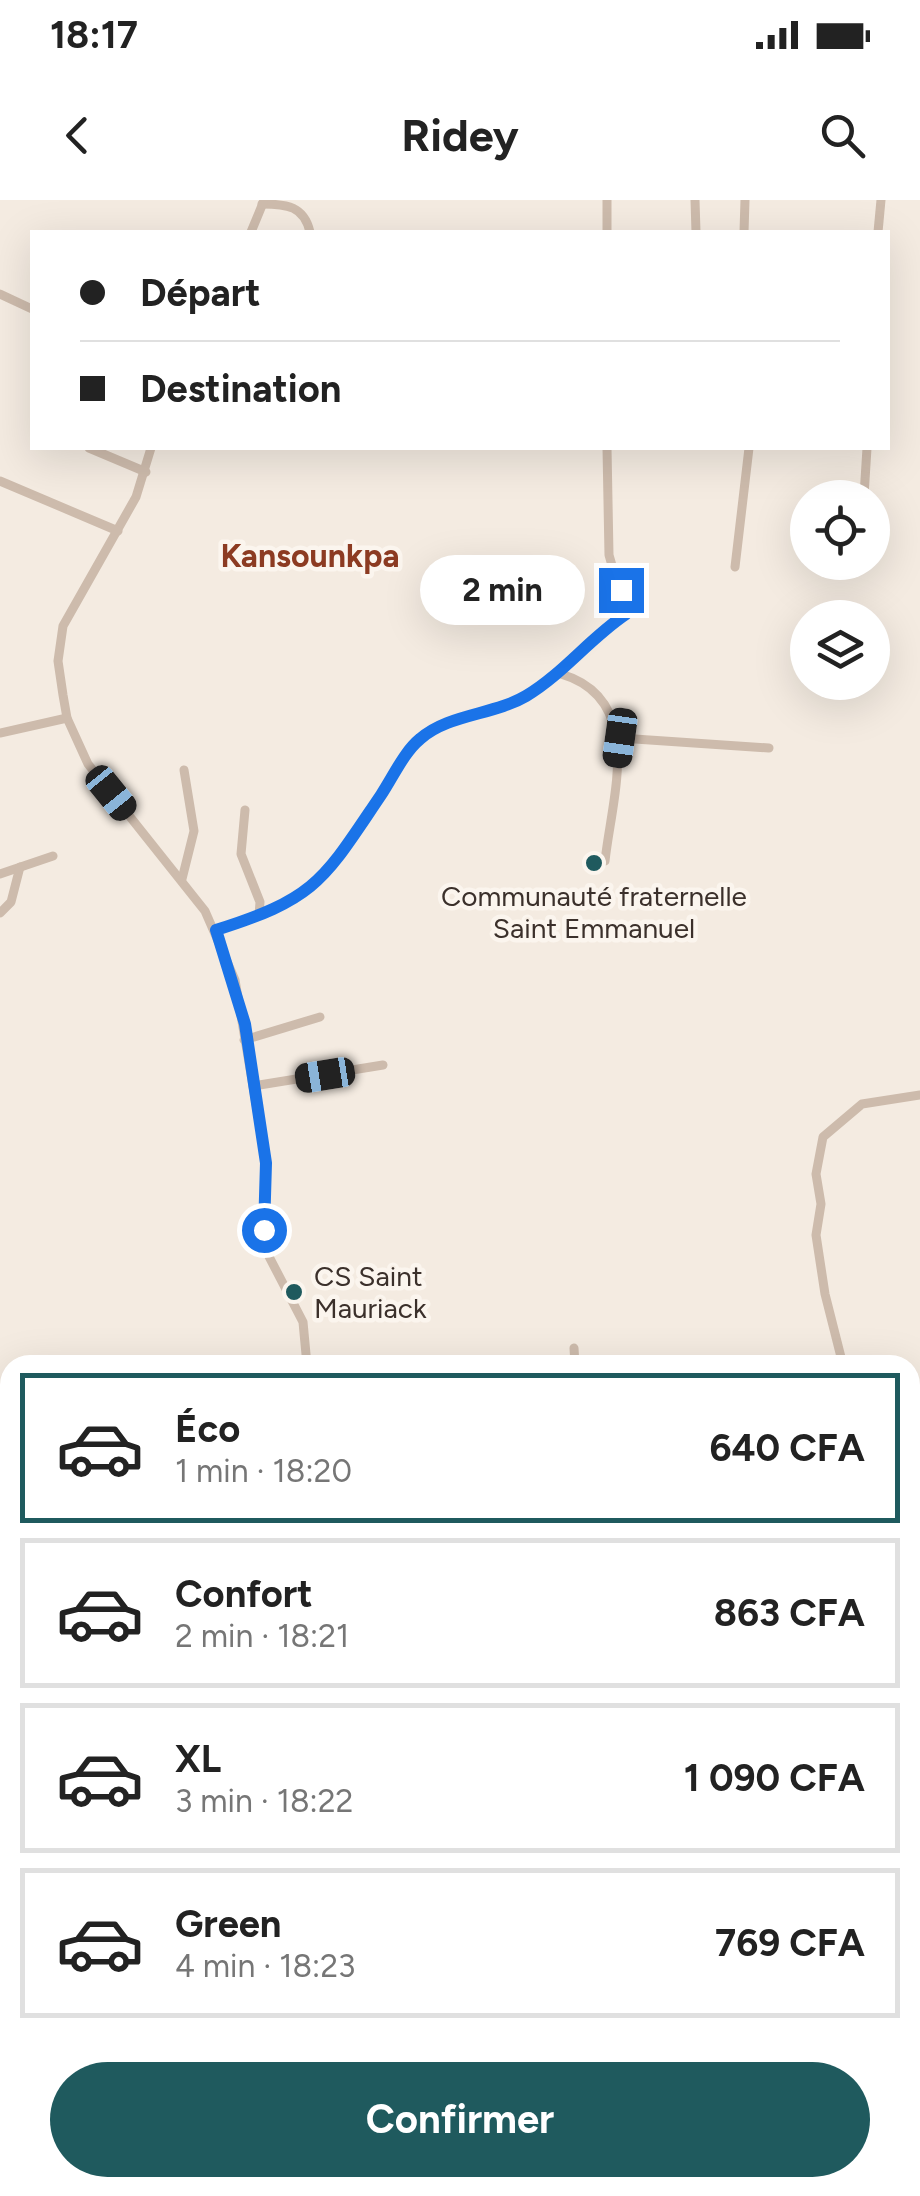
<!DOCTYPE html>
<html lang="fr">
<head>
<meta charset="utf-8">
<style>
	:root { --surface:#fff; --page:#f6f6f6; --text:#222; --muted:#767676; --line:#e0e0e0; --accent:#1f5a5e }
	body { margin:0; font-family:Figtree,sans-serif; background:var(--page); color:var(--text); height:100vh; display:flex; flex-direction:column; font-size:38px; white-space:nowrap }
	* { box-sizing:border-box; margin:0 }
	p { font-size:32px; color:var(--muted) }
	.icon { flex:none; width:55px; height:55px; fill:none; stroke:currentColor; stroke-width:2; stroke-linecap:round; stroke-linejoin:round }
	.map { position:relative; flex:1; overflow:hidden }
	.details { position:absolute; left:0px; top:1155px; width:920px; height:842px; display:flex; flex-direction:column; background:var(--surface); border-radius:30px 30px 0 0; box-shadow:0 10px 40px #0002 }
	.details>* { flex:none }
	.hud { position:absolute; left:30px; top:30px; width:860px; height:220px; border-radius:0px; box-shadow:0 10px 40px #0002; display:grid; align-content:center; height:220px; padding:0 50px; background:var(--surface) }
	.fabs { position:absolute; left:790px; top:280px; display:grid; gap:20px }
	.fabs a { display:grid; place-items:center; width:100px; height:100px; border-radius:50%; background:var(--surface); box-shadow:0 10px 40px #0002; font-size:50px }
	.end { position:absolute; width:45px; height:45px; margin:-22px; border:12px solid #1a73e8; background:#fff; box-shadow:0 0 0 5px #fff }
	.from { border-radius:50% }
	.bubble { position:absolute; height:70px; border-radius:35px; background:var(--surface); box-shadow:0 10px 40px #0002; font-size:32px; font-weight:700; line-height:70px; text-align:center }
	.car { position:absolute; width:30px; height:60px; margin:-30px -15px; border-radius:12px; box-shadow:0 0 8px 2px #0007; background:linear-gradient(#222 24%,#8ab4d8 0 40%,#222 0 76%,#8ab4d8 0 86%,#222 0) }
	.hud b { display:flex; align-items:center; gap:35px; height:95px; font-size:38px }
	.hud b+b { border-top:2px solid var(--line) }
	.hud i { width:25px; height:25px; background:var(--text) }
	ul { padding:18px 0 0; list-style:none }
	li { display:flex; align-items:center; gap:30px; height:150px; margin:0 20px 15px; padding:0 30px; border:5px solid var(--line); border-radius:0px }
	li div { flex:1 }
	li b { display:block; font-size:38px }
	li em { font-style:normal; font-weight:700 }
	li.on { border-color:var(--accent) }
	li>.icon { width:90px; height:90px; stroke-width:1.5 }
	.cta { display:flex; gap:20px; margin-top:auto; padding:20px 50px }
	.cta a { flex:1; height:115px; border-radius:60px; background:var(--accent); color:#fff; font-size:40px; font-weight:700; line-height:115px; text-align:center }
	.status { display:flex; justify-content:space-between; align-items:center; height:70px; padding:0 50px; background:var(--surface); direction:ltr }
	.status svg { height:28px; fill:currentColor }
	header { display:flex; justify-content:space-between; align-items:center; height:130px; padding:0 50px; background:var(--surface); font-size:45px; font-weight:700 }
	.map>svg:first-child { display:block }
	.green { fill:#b8c4a0 }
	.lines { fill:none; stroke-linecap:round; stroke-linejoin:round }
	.street { stroke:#cdbbac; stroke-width:9 }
	.route { stroke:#1a73e8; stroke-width:12 }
	.poi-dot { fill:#1f5a5e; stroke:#fbf5ee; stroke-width:4 }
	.labels { text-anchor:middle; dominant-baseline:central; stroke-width:9; stroke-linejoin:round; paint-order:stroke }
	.poi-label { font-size:28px; fill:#3b302b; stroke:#fbf5ee }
	.quarter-label { font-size:32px; font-weight:bold; fill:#8c3b22; stroke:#fbf5ee }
</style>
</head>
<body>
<div class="status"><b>18:17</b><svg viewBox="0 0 49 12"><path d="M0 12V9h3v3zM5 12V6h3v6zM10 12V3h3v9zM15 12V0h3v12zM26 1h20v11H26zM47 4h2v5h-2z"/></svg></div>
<header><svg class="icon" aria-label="back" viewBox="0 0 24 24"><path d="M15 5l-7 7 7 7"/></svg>Ridey<svg class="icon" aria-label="search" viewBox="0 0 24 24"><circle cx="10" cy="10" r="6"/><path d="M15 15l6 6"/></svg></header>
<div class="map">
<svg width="920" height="1996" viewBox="0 0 920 1996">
	<rect width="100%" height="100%" fill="#f4ebe1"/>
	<path class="green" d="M10,1904V1988H300L278,1996H0V1905Z"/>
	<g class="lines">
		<g class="street">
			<path d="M695,0L696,32"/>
			<path d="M262,4C287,4 304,6 310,32"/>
			<path d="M251,32L263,3"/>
			<path d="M607,32V0"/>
			<path d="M744,32L745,0"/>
			<path d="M878,32L881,0"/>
			<path d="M0,94L32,109"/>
			<path d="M89,248L146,272"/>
			<path d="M151,248L136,297L63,426L58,461L63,495L67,518L88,564L205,711L235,780L266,963L263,1045L303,1122L307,1165"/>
			<path d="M0,281L118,331"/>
			<path d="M864,296L867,248"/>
			<path d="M735,367L749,248"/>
			<path d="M561,474C646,499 612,596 605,661"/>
			<path d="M0,533L67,518"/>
			<path d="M620,538L769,548"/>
			<path d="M245,610L241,654L260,702L259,715"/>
			<path d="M0,674L53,656"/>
			<path d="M182,679L194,631L184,570"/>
			<path d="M0,713L11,702L20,667"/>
			<path d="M216,730C317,699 324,679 381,595C393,577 404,552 420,538C448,514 494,515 526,496C565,473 589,439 626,414L609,355L607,248"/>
			<path d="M244,840L320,817"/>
			<path d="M253,886L383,865"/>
			<path d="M574,1148L575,1165"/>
			<path d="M843,1165L825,1094L816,1035L821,1004L816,974L823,937L862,904L920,895"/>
			<path d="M0,1383H10"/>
			<path d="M0,1551L10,1555"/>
			<path d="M910,1555L920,1554"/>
			<path d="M910,1850L920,1854"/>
			<path d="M0,1881H10"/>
			<path d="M400,1988L401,1996"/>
			<path d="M508,1988L511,1996"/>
			<path d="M728,1988L729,1996"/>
			<path d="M335,1996L358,1988"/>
		</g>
	</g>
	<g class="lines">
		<path class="route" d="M264,1030L266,963L245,824L216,730C318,698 324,679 381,595C393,577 404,552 420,539C448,514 494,515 526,496C564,473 589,439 626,414L621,390"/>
	</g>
	<g class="poi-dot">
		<circle cx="594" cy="663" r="10"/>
		<circle cx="294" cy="1092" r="10"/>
	</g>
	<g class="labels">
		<g class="poi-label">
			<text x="594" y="696">Communauté fraternelle<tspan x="594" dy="32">Saint Emmanuel</tspan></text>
			<text x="314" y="1076" text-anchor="start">CS Saint<tspan x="314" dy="32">Mauriack</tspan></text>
		</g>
		<g class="quarter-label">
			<text x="310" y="356">Kansounkpa</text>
		</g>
	</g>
</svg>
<div class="fabs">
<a><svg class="icon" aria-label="locate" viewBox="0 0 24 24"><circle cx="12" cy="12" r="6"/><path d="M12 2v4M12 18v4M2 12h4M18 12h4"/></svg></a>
<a><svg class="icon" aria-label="layers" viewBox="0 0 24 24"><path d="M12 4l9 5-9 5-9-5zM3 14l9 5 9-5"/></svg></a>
</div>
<i class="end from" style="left:264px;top:1030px"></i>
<i class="end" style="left:621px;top:390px"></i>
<div class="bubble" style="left:420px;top:355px;width:165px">2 min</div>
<i class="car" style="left:620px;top:538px;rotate:188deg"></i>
<i class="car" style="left:111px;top:593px;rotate:141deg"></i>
<i class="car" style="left:325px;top:875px;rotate:261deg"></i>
<div class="hud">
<b><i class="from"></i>Départ</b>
<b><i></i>Destination</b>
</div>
<section class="details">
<ul>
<li class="on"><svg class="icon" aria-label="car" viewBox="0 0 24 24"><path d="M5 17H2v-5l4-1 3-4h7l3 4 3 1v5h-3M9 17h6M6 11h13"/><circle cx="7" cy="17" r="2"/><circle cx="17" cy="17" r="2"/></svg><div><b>Éco</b><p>1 min · 18:20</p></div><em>640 CFA</em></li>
<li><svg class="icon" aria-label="car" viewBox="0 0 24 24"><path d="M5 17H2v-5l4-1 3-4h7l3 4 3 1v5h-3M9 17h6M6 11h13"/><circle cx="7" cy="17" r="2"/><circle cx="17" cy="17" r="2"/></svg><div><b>Confort</b><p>2 min · 18:21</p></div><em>863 CFA</em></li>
<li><svg class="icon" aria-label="car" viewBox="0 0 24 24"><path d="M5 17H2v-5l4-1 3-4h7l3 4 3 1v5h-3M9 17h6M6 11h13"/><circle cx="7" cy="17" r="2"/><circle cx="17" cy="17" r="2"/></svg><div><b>XL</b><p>3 min · 18:22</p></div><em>1 090 CFA</em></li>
<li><svg class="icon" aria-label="car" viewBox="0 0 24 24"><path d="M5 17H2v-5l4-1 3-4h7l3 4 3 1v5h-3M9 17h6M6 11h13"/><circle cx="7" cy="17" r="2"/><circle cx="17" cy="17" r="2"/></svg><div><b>Green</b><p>4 min · 18:23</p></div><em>769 CFA</em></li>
</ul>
<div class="cta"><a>Confirmer</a></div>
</section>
</div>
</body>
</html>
